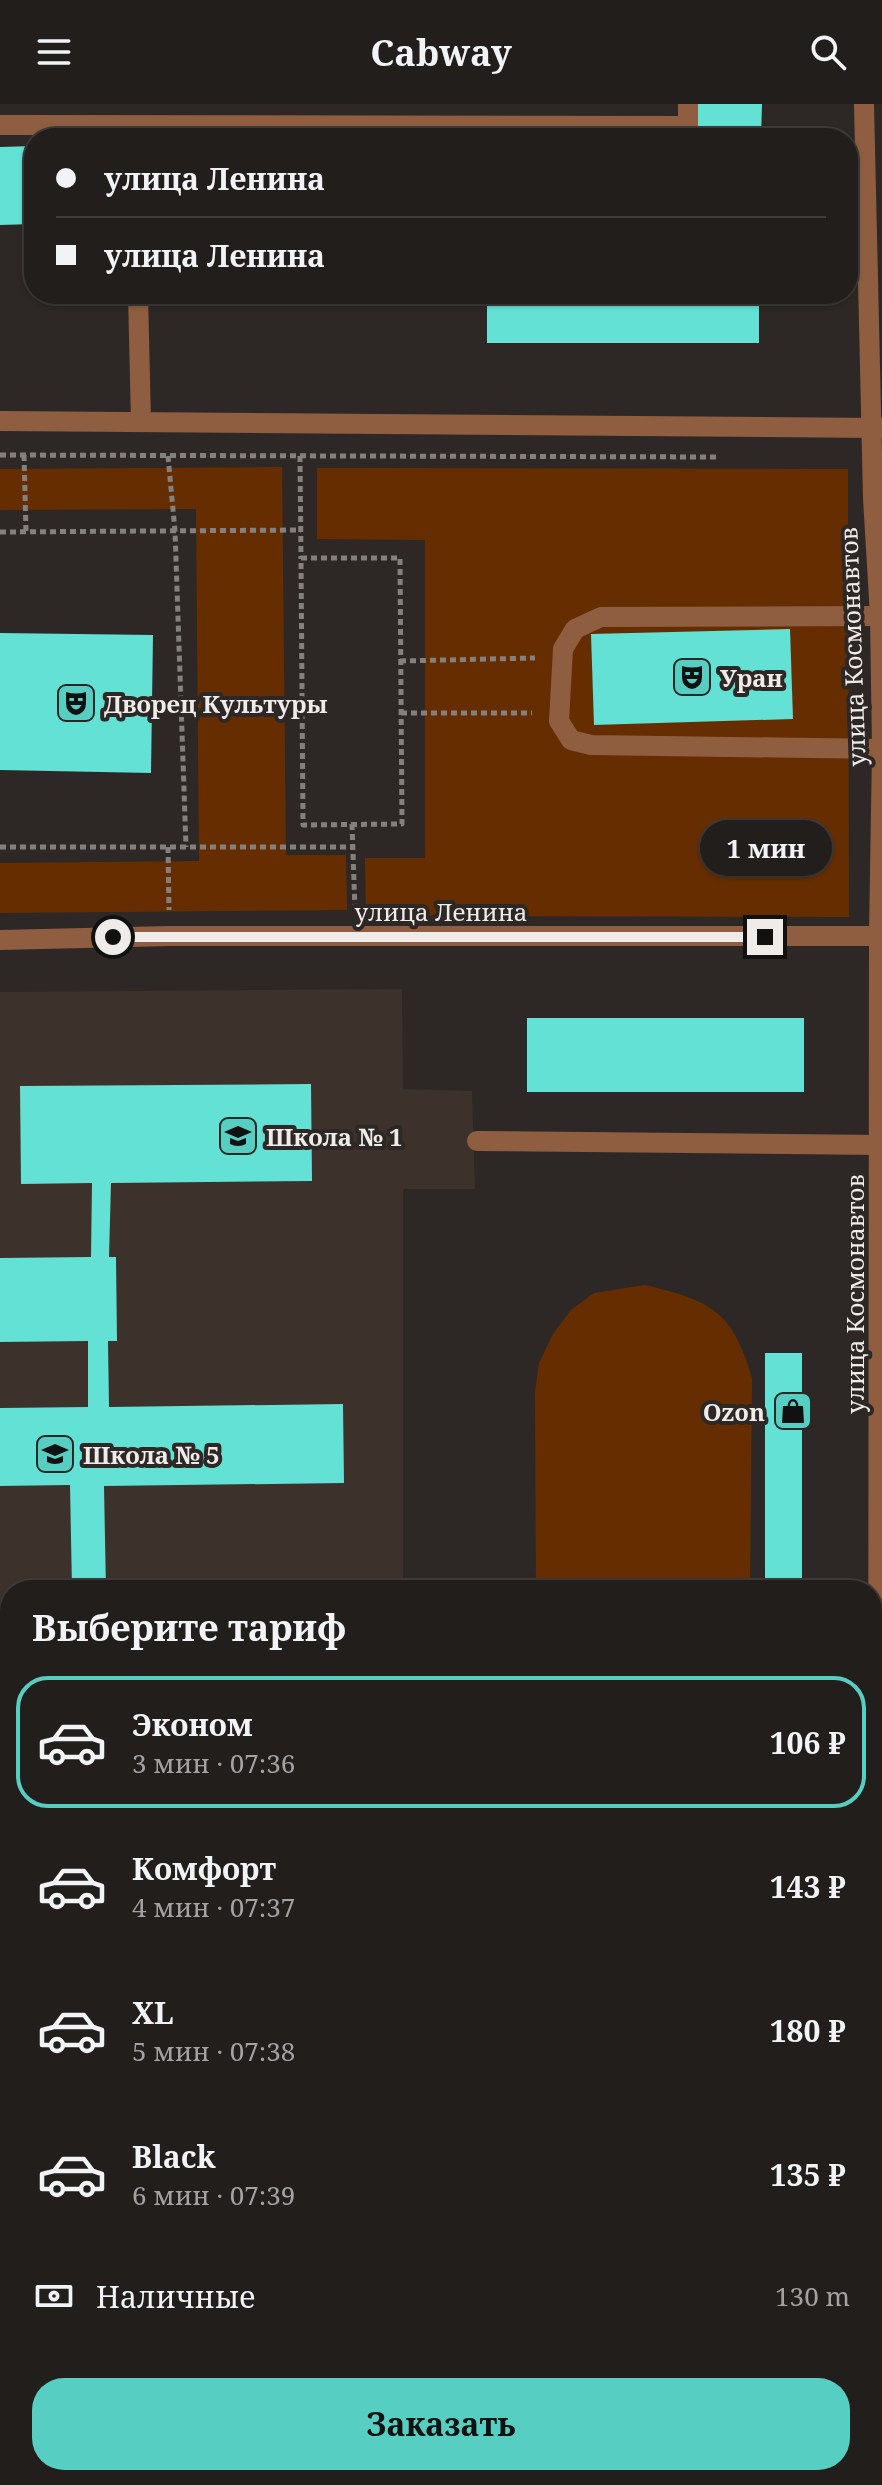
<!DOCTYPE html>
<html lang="ru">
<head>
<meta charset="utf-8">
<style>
	:root { --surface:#221e1c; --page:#2e2b29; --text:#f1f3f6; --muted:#a2a2a3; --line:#3f3c3b; --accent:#57cec2 }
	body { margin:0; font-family:"Noto Serif",serif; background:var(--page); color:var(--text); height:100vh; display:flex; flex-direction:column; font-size:30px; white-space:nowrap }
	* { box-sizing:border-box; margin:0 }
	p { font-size:26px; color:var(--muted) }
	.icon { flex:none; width:44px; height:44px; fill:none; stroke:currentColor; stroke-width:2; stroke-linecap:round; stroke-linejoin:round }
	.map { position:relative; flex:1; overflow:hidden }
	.drawer { position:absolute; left:0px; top:1476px; width:882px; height:906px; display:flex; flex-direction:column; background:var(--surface); border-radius:32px 32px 0 0; box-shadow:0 2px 6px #0004,0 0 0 2px var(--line) }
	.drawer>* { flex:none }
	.top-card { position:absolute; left:24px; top:24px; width:834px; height:176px; border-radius:32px; box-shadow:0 2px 6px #0004,0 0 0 2px var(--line); display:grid; align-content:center; height:176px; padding:0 32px; background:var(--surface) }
	.end { position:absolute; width:36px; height:36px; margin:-18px; border:10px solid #efebe9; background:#111; box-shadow:0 0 0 4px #111 }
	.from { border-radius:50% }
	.bubble { position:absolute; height:56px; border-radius:28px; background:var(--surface); box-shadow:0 2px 6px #0004,0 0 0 2px var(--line); font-size:26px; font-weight:700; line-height:56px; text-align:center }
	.top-card b { display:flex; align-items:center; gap:28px; height:76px; font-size:30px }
	.top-card b+b { border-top:2px solid var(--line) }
	.top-card i { width:20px; height:20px; background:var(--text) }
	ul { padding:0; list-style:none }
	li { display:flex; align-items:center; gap:24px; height:132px; margin:0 16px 12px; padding:0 16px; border:4px solid transparent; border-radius:32px }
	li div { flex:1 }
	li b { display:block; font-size:30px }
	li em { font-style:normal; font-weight:700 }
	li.current { border-color:var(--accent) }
	li>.icon { width:72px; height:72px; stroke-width:1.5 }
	h2 { padding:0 32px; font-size:36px; line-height:96px }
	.pay { display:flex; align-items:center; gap:20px; height:88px; padding:0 32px; font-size:30px }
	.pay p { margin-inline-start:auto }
	.button { display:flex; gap:16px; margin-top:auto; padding:16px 32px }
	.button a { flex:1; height:92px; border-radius:32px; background:var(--accent); color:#111; font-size:32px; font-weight:700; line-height:92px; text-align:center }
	header { display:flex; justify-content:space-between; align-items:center; height:104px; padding:0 32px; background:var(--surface); font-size:36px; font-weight:700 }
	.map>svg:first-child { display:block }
	.built { fill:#3c312b }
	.green { fill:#662e00 }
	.building { fill:#62e1d4 }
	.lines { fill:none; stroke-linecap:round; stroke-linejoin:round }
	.path { stroke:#84807d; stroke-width:5; stroke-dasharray:6 4; stroke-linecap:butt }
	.service { stroke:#8f5e40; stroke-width:20 }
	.tertiary { stroke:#8f5e40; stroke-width:20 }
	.route { stroke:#efebe9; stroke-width:10 }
	.labels { text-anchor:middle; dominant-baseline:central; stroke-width:8; stroke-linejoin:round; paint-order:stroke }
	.street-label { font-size:24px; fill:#efebe9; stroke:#2d2825 }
	.poi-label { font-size:24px; font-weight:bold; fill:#efebe9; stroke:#2d2825; text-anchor:start }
</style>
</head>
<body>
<header><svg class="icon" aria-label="menu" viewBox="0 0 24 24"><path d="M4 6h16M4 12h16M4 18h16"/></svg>Cabway<svg class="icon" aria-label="search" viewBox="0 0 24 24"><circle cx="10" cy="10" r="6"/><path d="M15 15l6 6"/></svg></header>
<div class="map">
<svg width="882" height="2381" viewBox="0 0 882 2381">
	<rect width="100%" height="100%" fill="#2d2825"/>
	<path class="built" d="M402,885L403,985L472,987L475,1085H403V1486H10V1737L0,1728V888Z"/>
	<g class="green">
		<path d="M282,363L286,751H346L347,806L0,809V759L199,757L196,405L0,406V365Z"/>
		<path d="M317,364L848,365L849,813L366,812L365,754H425V436L317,435Z"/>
		<path d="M645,1181C712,1197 732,1207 752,1274L750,1486H536L535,1289L539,1259L553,1230L571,1206L594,1189Z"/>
	</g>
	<g class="building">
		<path d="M697,0H762L761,34H696Z"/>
		<path d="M34,42V120L0,121V43Z"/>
		<rect x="487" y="190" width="272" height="49"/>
		<path d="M790,525L793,615L594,621L591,530Z"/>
		<path d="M0,529L153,531L151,669L0,666Z"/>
		<rect x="527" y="914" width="277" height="74"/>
		<path d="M311,980L312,1077L111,1079L109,1153H116L117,1237H108L109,1303L343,1300L344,1379L104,1382L106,1486H72L70,1381L0,1382V1304L88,1303V1237L0,1238V1154L91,1153L92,1079L21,1080L20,982Z"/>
		<rect x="765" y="1249" width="37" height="237"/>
		<path d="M2,1547H10V1634H3Z"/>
		<rect x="0" y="1964" width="9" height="286"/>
	</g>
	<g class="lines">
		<g class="path">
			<path d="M0,351L720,353"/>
			<path d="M24,351L26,428"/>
			<path d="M168,352L175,427L186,743"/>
			<path d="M300,352L301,454"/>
			<path d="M0,428L301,426"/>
			<path d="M301,454H400L402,720L303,721Z"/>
			<path d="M400,557L535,554"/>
			<path d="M401,609H532"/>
			<path d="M352,720L355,807"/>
			<path d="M0,743H354"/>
			<path d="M168,743L169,806"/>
		</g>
		<g class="service">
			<path d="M0,21L688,22V0"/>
			<path d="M848,102H866"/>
			<path d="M138,190L141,318"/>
			<path d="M880,512L601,513L575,525L563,545L559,617L571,636L591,641L882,645"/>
			<path d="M477,1037L880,1041"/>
		</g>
		<g class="tertiary">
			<path d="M864,0L873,394L880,512L882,645L879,832L878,1841L881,2381"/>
			<path d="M0,317L882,324"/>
			<path d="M0,836L169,832H882"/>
			<path d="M0,2327H10"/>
		</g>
	</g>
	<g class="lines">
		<path class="route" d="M113,833H765"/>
	</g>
	<defs>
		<symbol id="theatre-square" viewBox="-11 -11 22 22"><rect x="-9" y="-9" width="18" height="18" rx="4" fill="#57cec2" stroke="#2d2825"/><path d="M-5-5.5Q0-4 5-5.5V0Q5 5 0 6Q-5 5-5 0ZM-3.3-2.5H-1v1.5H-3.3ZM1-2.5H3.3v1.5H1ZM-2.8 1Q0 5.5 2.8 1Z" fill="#111"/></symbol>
		<symbol id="school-square" viewBox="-11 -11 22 22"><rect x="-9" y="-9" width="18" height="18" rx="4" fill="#57cec2" stroke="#2d2825"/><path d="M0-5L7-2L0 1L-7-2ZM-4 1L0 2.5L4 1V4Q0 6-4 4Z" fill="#111"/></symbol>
		<symbol id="shop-square" viewBox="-11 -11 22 22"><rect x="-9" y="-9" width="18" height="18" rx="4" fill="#57cec2" stroke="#2d2825"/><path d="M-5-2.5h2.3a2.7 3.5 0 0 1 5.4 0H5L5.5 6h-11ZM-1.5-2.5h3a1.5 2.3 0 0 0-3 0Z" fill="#111"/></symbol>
	</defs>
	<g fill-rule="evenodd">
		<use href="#theatre-square" x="670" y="551" width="44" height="44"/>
		<use href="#theatre-square" x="54" y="577" width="44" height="44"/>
		<use href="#school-square" x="216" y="1010" width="44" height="44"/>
		<use href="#shop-square" x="771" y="1285" width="44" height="44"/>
		<use href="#school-square" x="33" y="1328" width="44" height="44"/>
	</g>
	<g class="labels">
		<g class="street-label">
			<text transform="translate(852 543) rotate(-92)">улица Космонавтов</text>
			<text x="441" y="807">улица Ленина</text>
			<text transform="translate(854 1190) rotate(-90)">улица Космонавтов</text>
		</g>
		<g class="poi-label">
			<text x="720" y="573">Уран</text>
			<text x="104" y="599">Дворец Культуры</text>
			<text x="266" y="1032">Школа № 1</text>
			<text x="765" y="1307" text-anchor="end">Ozon</text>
			<text x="83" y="1350">Школа № 5</text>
		</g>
	</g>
</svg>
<i class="end from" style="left:113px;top:833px"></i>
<i class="end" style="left:765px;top:833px"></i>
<div class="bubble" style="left:700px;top:716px;width:132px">1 мин</div>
<div class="top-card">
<b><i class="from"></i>улица Ленина</b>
<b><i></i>улица Ленина</b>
</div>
<section class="drawer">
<h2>Выберите тариф</h2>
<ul>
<li class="current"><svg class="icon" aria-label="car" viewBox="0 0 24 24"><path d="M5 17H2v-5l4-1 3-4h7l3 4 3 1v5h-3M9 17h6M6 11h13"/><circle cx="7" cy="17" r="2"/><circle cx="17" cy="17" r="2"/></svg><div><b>Эконом</b><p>3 мин · 07:36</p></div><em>106 ₽</em></li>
<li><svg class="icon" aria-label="car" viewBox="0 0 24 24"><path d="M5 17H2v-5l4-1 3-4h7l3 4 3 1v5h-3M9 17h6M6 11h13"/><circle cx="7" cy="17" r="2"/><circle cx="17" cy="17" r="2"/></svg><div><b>Комфорт</b><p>4 мин · 07:37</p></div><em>143 ₽</em></li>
<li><svg class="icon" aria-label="car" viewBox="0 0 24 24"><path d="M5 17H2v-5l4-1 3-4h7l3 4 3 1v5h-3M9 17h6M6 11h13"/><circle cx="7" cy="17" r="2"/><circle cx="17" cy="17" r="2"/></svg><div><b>XL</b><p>5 мин · 07:38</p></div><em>180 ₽</em></li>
<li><svg class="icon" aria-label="car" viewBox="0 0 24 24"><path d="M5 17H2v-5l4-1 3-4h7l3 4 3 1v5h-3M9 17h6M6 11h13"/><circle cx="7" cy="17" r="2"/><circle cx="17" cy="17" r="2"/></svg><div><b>Black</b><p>6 мин · 07:39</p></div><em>135 ₽</em></li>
</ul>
<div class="pay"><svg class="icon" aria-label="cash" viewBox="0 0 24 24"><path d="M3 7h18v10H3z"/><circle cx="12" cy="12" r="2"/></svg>Наличные<p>130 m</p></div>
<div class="button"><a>Заказать</a></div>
</section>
</div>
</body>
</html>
